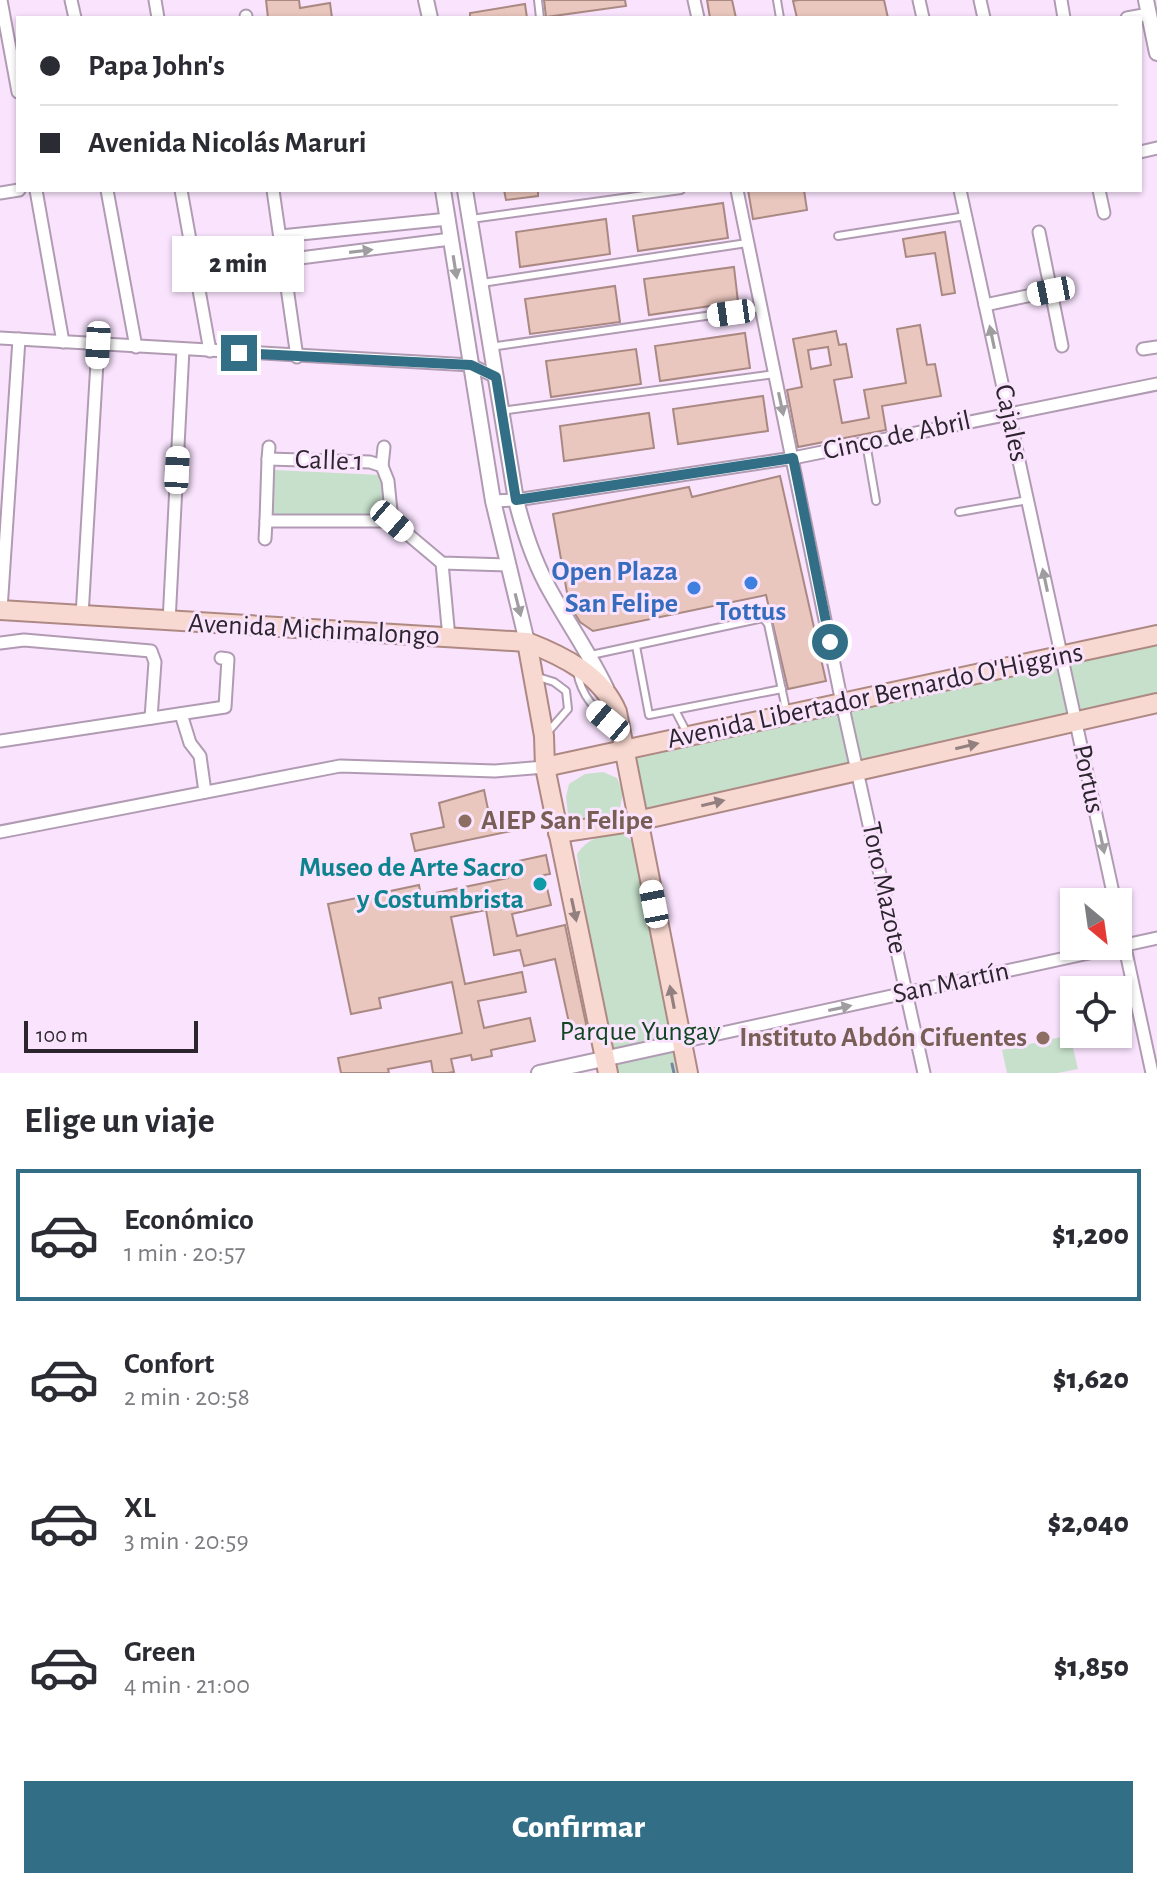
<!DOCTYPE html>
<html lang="es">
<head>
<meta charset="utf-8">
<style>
	:root { --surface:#fff; --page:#f2f2f3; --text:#2b2b33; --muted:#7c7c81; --line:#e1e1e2; --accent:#326f86 }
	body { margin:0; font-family:"Alegreya Sans",sans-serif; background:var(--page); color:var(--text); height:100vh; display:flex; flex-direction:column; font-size:30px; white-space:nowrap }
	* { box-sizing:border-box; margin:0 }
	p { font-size:26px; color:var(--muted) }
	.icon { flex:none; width:44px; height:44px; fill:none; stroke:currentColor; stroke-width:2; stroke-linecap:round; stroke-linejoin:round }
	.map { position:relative; height:1073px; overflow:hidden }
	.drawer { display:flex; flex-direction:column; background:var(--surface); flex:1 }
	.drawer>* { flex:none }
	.hud { position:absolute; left:16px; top:16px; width:1126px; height:176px; border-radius:0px; box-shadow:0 2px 6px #0004; display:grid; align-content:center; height:176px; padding:0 24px; background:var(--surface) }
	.needle { width:52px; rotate:151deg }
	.tools { position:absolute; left:1060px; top:888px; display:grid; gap:16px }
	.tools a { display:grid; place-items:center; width:72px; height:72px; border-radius:0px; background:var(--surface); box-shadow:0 2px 6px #0004; font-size:40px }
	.scale { position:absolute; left:24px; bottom:20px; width:174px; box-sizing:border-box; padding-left:8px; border:4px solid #2d252e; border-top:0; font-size:22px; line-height:28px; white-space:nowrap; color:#2d252e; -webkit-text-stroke:6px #f9e3fd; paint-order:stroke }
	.end { position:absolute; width:36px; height:36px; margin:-18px; border:10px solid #326f86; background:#fff; box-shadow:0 0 0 4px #fff }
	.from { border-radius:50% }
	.bubble { position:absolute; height:56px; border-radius:0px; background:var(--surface); box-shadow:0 2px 6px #0004; font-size:26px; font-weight:800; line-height:56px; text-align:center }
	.car { position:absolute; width:24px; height:48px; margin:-24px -12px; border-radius:10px; box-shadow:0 0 6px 2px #0007; background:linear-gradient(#fff 24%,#345 0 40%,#fff 0 76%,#345 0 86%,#fff 0) }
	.hud b { display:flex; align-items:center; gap:28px; height:76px; font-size:30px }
	.hud b+b { border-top:2px solid var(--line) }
	.hud i { width:20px; height:20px; background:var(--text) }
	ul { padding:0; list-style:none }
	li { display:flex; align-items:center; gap:24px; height:132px; margin:0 16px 12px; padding:0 8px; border:4px solid transparent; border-radius:0px }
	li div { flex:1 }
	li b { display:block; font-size:30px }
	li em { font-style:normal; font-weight:800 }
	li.selected { border-color:var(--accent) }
	li>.icon { width:72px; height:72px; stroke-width:1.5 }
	h2 { padding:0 24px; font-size:36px; line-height:96px }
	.primary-button { display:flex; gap:16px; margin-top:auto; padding:16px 24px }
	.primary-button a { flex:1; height:92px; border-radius:0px; background:var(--accent); color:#fff; font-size:32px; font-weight:800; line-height:92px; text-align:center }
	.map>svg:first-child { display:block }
	.green { fill:#c6e0cb }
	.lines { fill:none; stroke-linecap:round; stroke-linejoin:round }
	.stream { stroke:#79859e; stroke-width:3 }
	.building { fill:#e9c6be; stroke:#aa8982; stroke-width:2; fill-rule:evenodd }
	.service-casing { stroke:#b09bb3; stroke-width:10 }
	.minor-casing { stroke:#b09bb3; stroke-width:15 }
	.tertiary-casing { stroke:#b09bb3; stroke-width:18 }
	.primary-casing { stroke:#ae8984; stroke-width:22 }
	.service { stroke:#fff; stroke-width:6 }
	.minor { stroke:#fff; stroke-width:11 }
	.tertiary { stroke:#fff; stroke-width:14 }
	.primary { stroke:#f8d9d1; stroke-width:18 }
	.oneway { fill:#a09da1 }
	.oneway2 { fill:#927f80 }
	.route { stroke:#326f86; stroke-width:10 }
	.shop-dot { fill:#3f7fe0; stroke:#f9e3fd; stroke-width:3 }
	.education-dot { fill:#8d6e63; stroke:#f9e3fd; stroke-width:3 }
	.culture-dot { fill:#0f9aa8; stroke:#f9e3fd; stroke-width:3 }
	.labels { text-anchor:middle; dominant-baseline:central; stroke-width:6; stroke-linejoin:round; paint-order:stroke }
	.street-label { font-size:28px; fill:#2d252e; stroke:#f9e3fd }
	.shop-label { font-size:28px; font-weight:bold; fill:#366cbe; stroke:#f9e3fd; text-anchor:end }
	.education-label { font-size:28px; font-weight:bold; fill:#785e54; stroke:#f9e3fd; text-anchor:start }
	.culture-label { font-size:28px; font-weight:bold; fill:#0d838f; stroke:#f9e3fd; text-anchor:end }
	.park-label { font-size:28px; fill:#124623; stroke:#f9e3fd }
</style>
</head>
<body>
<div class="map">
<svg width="1157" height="1073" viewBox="0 0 1157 1073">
	<rect width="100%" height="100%" fill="#f9e3fd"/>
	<g class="green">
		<path d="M274,470L380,475L385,515L269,516Z"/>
		<path d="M1157,643V700L646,814L630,760Z"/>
		<path d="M603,772L617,778L623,793L620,808C600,825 592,828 568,814L566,797L569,784L585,774Z"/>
		<path d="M621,833L635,843L680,1073H616L582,892L577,854C588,838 603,834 621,833Z"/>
		<path d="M1070,1035L1078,1069L1058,1073H1007L1002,1050Z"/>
	</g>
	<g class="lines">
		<path class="stream" d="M672,1064L674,1073"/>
	</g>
	<g class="building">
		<path d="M266,0H299L300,8L330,3L332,18H268Z"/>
		<path d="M544,0H625L626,6L546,17Z"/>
		<path d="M707,0H732L736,18H710Z"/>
		<path d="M799,0H884L888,18H797L793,1Z"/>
		<path d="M525,4L527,18H470V13Z"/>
		<path d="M504,190H538V196L506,200Z"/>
		<path d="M748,190H804L807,210L753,219Z"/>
		<path d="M723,203L728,238L638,251L633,216Z"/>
		<path d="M606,219L610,254L520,267L516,232Z"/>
		<path d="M945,232L955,293L942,295L935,253L906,257L903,239Z"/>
		<path d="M734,267L738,302L649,315L644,279Z"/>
		<path d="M615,286L620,322L530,334L525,299Z"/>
		<path d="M920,325L927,365L935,364L941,396L882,406L886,430L798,447L787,390L802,387L793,339L836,331L839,345L846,344L852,377L834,380L842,423L869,418L864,390L906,383L897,329ZM828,347L831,365L811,369L808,350Z"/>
		<path d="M745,333L750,368L660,381L655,346Z"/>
		<path d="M636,349L641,384L551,397L546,361Z"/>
		<path d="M763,396L768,431L678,444L673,409Z"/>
		<path d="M649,413L654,448L564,461L560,426Z"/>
		<path d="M780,476L826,681L788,689L766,595L593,631L580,622L569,604L553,514L689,487L692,497Z"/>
		<path d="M484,790L490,819L523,812L526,828L415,851L411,834L444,827L439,803Z"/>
		<path d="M546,855L550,874L544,875L551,905L512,914L517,936L565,925L589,1038L571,1032L555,959L524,966L520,950L494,955L486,910L451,917L465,984L522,972L526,992L478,1001L484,1028L530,1018L535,1041L491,1050L492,1056L472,1060L471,1055L451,1059L454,1072L447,1073H433L431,1061L388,1069L389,1073H341L338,1058L462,1033L452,982L379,998L381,1008L351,1014L328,904L419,885L421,896L508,878L505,864Z"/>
	</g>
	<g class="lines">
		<defs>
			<g id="service">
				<path d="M538,0L540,18"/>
				<path d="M777,0L780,18"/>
				<path d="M471,219L681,190"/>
				<path d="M838,236L966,216"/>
				<path d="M482,283L747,243"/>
				<path d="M490,347L761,308"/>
				<path d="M501,411L775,374"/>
				<path d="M866,443L876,501"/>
				<path d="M959,512L1028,500"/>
				<path d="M636,646L649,715L782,689"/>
				<path d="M591,655L763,618L768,624L787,714"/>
				<path d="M577,672C582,698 596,710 615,727"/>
				<path d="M535,676L554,682L566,691L568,709L547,733"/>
				<path d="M675,710L687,733"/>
			</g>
			<g id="minor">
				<path d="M1,0L18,92"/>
				<path d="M71,0L75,18"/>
				<path d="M155,0L158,18"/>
				<path d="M694,0L698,18"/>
				<path d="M919,0L923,18"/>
				<path d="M980,0L984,18"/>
				<path d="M1061,0L1064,18"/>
				<path d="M246,16V18"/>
				<path d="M1127,18L1149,14"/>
				<path d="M1140,152L1157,148"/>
				<path d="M36,190L63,342"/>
				<path d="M107,190L136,347"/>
				<path d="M181,190L210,351"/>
				<path d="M273,190L297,357"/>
				<path d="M737,190L842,703L924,1073"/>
				<path d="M960,190L1115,902"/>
				<path d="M1099,190L1104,213"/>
				<path d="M0,193L19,190"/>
				<path d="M1039,232L1062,346"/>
				<path d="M281,236L448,219"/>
				<path d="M284,260L451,239"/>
				<path d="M985,305L1051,291"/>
				<path d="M0,338L471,365L496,377"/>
				<path d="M1143,349L1157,347"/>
				<path d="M269,447L268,459L370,462L382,466L384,447"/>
				<path d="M382,466L388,481L392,521"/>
				<path d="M493,501L516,500L793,458L1157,384"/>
				<path d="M266,521L268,459"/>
				<path d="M265,539L266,521H392L442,563L508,565"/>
				<path d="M442,563L449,638"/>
				<path d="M1,610L19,339"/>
				<path d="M82,616L98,345"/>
				<path d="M169,622L183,349"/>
				<path d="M0,643L24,640L151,651L155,662L151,718"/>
				<path d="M181,714L190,743L200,756L205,792"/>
				<path d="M0,741L225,707L228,659L221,658"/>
				<path d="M0,832L340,766L495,771L545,767"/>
				<path d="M1118,915L1152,1073"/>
				<path d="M681,1042L1157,938"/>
			</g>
			<g id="tertiary">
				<path d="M426,0L430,18"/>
				<path d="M1146,0L1157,53"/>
				<path d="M443,190L493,501L527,642"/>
				<path d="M465,190L516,500C524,532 535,565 552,594C570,626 590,655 606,688"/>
				<path d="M539,1073L681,1042"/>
			</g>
			<g id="primary">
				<path d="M0,610L527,642C563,656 602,675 617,712L688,1073"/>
				<path d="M527,642L544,736L545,767L608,1073"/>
				<path d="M545,767L1157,635"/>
				<path d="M558,833L637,821L1157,703"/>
			</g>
		</defs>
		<use href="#service" class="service-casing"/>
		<use href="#minor" class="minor-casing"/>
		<use href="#tertiary" class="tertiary-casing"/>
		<use href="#primary" class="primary-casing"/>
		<use href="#service" class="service"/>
		<use href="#minor" class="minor"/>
		<use href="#tertiary" class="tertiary"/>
		<use href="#primary" class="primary"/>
	</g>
	<defs><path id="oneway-solid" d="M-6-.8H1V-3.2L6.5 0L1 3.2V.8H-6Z" transform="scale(2)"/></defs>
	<g class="oneway">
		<use href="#oneway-solid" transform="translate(361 251) rotate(-7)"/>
		<use href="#oneway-solid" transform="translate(455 267) rotate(81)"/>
		<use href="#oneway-solid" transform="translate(992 337) rotate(-102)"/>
		<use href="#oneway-solid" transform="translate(781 404) rotate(78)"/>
		<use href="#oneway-solid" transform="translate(1045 580) rotate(-102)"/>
		<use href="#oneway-solid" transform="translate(518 605) rotate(76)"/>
		<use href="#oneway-solid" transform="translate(1102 842) rotate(78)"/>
		<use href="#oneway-solid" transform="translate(840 1008) rotate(-12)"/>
	</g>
	<g class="oneway2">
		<use href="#oneway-solid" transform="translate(967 746) rotate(-13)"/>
		<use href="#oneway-solid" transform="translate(713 803) rotate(-13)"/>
		<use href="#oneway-solid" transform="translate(574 910) rotate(78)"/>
		<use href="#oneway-solid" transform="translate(672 997) rotate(-101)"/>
	</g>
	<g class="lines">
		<path class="route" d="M239,353L471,365L496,377L516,500L793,458L830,642"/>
	</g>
	<g class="shop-dot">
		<circle cx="751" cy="583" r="8"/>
		<circle cx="694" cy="588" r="8"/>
	</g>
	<g class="education-dot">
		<circle cx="465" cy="821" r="8"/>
		<circle cx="1043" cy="1038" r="8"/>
	</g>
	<circle class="culture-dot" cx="540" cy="884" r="8"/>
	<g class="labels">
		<g class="street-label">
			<text transform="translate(1011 423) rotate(78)">Cajales</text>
			<text transform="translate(897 436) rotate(-12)">Cinco de Abril</text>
			<text transform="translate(329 461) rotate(2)">Calle 1</text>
			<text transform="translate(314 630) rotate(3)">Avenida Michimalongo</text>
			<text transform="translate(875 696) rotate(-12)">Avenida Libertador Bernardo O'Higgins</text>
			<text transform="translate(1088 779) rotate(78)">Portus</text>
			<text transform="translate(884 888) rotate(78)">Toro Mazote</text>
			<text transform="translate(951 983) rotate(-12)">San Martín</text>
		</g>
		<g class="shop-label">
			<text x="678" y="572">Open Plaza<tspan x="678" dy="32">San Felipe</tspan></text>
			<text x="751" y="612" text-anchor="middle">Tottus</text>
		</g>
		<g class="education-label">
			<text x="481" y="821">AIEP San Felipe</text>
			<text x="1027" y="1038" text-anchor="end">Instituto Abdón Cifuentes</text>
		</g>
		<g class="culture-label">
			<text x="524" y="868">Museo de Arte Sacro<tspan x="524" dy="32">y Costumbrista</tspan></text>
		</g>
		<g class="park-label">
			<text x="640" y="1032">Parque Yungay</text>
		</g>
	</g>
</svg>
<div class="tools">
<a><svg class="needle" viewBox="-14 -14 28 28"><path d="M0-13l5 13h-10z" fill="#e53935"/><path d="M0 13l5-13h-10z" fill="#7c7c81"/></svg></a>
<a><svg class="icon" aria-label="locate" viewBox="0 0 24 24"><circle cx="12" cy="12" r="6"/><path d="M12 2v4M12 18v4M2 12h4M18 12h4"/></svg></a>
</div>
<div class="scale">100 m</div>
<i class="end from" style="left:830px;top:642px"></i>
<i class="end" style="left:239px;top:353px"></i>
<div class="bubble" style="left:172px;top:236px;width:132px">2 min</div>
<i class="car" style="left:1051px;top:291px;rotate:259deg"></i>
<i class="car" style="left:731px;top:313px;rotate:262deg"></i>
<i class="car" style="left:98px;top:345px;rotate:183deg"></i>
<i class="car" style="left:177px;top:470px;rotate:3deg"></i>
<i class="car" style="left:392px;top:521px;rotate:131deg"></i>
<i class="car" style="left:608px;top:721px;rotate:310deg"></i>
<i class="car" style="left:654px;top:904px;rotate:349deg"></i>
<div class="hud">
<b><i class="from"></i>Papa John's</b>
<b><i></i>Avenida Nicolás Maruri</b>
</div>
</div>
<section class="drawer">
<h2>Elige un viaje</h2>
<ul>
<li class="selected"><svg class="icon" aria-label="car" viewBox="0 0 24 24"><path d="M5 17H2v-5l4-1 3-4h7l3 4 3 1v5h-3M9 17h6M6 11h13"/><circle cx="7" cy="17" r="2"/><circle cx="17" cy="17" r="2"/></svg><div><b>Económico</b><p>1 min · 20:57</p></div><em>$1,200</em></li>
<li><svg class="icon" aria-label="car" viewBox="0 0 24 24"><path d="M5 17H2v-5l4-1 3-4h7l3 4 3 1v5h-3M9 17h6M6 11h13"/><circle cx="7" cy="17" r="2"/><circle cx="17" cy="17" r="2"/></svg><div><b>Confort</b><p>2 min · 20:58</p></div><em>$1,620</em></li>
<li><svg class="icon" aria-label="car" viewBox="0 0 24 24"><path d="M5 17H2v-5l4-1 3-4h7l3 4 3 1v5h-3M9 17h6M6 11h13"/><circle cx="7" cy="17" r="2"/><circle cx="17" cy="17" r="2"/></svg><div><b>XL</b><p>3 min · 20:59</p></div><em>$2,040</em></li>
<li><svg class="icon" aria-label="car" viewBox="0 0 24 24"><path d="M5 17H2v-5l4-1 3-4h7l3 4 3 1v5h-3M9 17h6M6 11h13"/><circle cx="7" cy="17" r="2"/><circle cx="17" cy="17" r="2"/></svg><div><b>Green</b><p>4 min · 21:00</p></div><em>$1,850</em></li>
</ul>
<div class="primary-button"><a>Confirmar</a></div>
</section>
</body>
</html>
